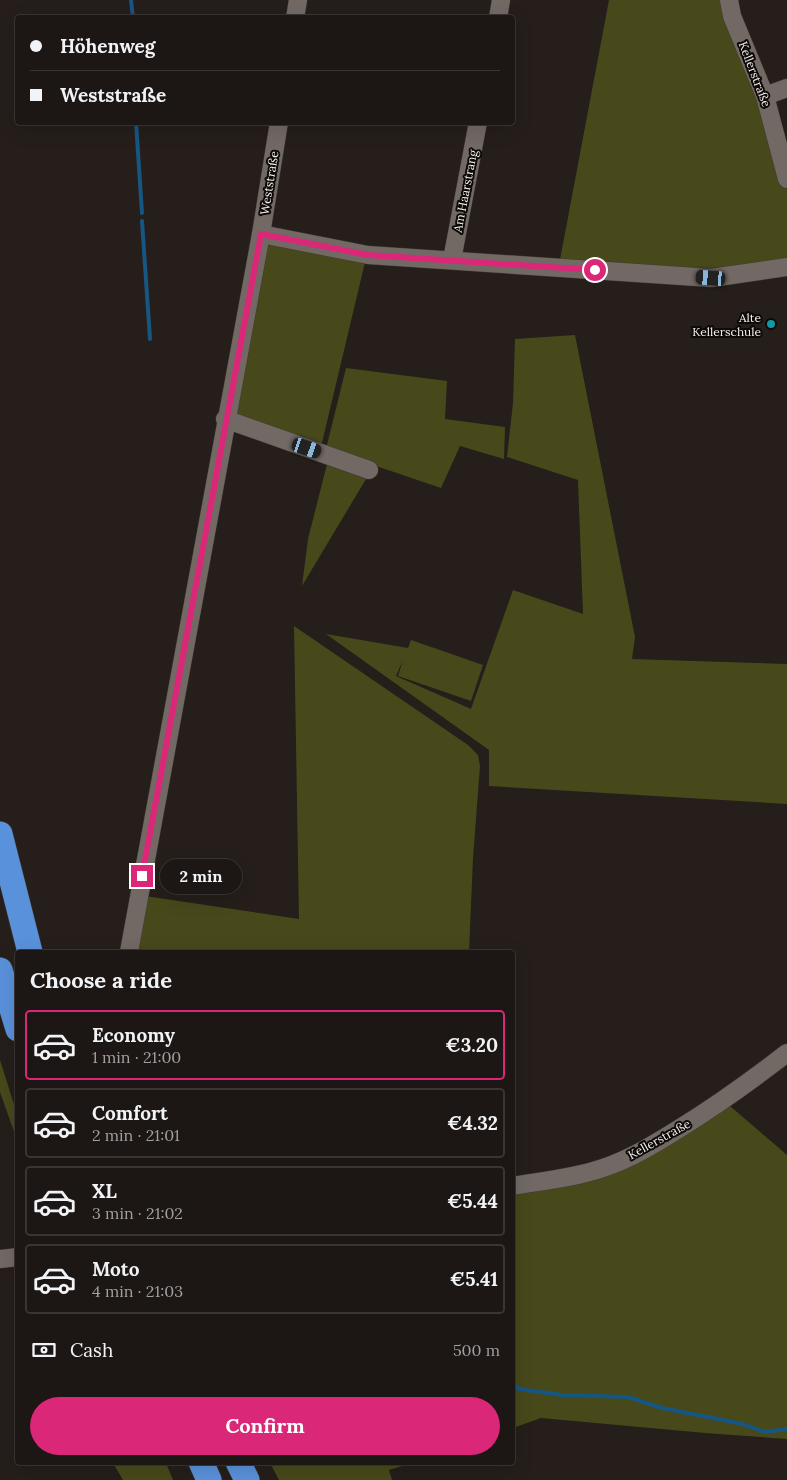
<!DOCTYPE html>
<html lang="en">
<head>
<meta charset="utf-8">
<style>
	:root { --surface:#1c1614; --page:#292322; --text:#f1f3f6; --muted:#a09fa0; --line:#3a3534; --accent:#db2777 }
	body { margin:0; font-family:Lora,serif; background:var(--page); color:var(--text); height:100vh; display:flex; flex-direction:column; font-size:19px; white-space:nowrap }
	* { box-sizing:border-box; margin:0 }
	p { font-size:16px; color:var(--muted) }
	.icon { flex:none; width:28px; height:28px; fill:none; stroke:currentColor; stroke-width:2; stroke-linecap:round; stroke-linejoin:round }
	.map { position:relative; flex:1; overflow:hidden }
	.details { position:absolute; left:15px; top:950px; width:500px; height:515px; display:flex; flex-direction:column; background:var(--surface); border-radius:5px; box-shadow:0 5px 20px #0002,0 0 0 1px var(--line) }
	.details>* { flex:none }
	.top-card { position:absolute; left:15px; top:15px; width:500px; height:110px; border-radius:5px; box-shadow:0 5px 20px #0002,0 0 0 1px var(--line); display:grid; align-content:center; height:110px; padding:0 15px; background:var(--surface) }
	.end { position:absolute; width:22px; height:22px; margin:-11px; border:6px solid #db2777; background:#fff; box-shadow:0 0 0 2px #fff }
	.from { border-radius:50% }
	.bubble { position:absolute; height:35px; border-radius:18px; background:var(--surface); box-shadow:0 5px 20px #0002,0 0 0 1px var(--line); font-size:16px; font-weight:700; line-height:35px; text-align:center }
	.car { position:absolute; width:15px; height:30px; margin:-15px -8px; border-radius:6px; box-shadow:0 0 4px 1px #0007; background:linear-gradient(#222 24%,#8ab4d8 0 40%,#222 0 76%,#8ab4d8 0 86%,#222 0) }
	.top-card b { display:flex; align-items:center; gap:18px; height:48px; font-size:19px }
	.top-card b+b { border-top:1px solid var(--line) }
	.top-card i { width:12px; height:12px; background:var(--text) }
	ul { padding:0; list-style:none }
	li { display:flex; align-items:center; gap:15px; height:70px; margin:0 10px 8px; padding:0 5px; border:2px solid var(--line); border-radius:5px }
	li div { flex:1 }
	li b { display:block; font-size:19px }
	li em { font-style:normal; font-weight:700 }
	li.active { border-color:var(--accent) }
	li>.icon { width:45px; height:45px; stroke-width:1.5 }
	h2 { padding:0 15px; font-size:22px; line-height:60px }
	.pay { display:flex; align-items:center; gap:12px; height:55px; padding:0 15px; font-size:19px }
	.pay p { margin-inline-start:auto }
	.primary-button { display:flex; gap:10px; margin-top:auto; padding:10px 15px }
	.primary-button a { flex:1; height:58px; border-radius:30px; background:var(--accent); color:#fff; font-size:20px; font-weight:700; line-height:58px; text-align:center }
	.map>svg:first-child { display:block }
	.green { fill:#47491b }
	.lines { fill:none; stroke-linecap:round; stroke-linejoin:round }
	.stream { stroke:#165683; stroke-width:4 }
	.minor-casing { stroke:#413b38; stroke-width:19 }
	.highway-casing { stroke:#413b38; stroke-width:26 }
	.minor { stroke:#726965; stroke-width:18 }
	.highway { stroke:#5991da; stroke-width:25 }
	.route { stroke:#db2777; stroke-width:6 }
	.culture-dot { fill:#0f9aa8; stroke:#0c0907; stroke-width:2 }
	.labels { text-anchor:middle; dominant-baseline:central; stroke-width:4; stroke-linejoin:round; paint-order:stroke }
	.street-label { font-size:12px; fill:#f5f0ed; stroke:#0c0907 }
	.poi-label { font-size:12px; fill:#f5f0ed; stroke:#0c0907; text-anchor:end }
</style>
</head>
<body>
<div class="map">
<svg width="787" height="1480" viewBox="0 0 787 1480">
	<rect width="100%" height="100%" fill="#251e1a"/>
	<g class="green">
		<path d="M609,0H726L762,96L787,190V264L710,275L559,265Z"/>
		<path d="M265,239L366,258L321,447L232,413Z"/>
		<path d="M575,335L635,637L632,659L787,664V804L489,786V750L326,634L408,648L411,640L483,665L471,701L398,676L403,660L396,676L471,709L513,590L583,614L578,480L507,457L513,403L515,339Z"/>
		<path d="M346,368L447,381L445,419L505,427L504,459L460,446L441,488L326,449Z"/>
		<path d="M327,464L366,479L302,586L308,539Z"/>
		<path d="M294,626L468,745L478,755L480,766L473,858L469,952H133L145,896L299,919Z"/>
		<path d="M0,1060L17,1114V1140L0,1092Z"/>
		<path d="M730,1106L787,1155V1439L705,1433L541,1418L513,1428L512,1191L559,1185Z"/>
		<path d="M113,1463H166L173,1480H123Z"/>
		<path d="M270,1463H412L389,1470L392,1480H279Z"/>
	</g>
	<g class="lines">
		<g class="stream">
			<path d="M131,0L133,18"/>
			<path d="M136,122L142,213"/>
			<path d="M142,221L150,339"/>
			<path d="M512,1384L519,1389L562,1395L628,1397L662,1408L743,1424L764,1432L787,1429"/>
		</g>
		<defs>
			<g id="minor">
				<path d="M729,0L732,16L765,96L787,179"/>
				<path d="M295,18L298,0"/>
				<path d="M498,18L501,0"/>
				<path d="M765,96L787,88"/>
				<path d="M261,234L368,255L711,278L787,267"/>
				<path d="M452,260L478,122"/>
				<path d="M225,419L369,470"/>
				<path d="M129,952L261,234L279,122"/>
				<path d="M512,1186C542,1181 574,1178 603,1168C630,1159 653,1145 677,1130C716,1106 752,1080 787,1053"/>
				<path d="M0,1259L18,1257"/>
			</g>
			<g id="highway">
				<path d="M0,834L30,952"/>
				<path d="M0,970L18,1029"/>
				<path d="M201,1462L209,1480"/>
				<path d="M238,1462L247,1480"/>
			</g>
		</defs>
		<use href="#minor" class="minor-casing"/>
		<use href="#highway" class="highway-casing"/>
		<use href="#minor" class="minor"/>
		<use href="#highway" class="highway"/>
	</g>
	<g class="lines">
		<path class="route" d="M142,876L261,234L368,255L595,270"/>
	</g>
	<circle class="culture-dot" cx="771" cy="324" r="5"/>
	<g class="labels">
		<g class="street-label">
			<text transform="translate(755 74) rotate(69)">Kellerstraße</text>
			<text transform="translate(269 183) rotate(-81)">Weststraße</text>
			<text transform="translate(465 191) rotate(-79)">Am Haarstrang</text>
			<text transform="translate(659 1139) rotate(-29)">Kellerstraße</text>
		</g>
		<g class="poi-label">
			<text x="761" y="317">Alte<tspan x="761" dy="14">Kellerschule</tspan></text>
		</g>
	</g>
</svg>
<i class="end from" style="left:595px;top:270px"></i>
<i class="end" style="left:142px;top:876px"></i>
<div class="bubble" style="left:160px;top:859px;width:82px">2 min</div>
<i class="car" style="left:711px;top:278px;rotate:274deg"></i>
<i class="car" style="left:307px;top:448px;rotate:109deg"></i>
<div class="top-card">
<b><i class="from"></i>Höhenweg</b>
<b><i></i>Weststraße</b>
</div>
<section class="details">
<h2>Choose a ride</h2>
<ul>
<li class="active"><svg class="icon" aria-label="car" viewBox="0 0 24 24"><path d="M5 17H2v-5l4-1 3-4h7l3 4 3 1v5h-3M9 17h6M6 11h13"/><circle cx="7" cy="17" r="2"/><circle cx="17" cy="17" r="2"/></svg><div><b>Economy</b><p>1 min · 21:00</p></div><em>€3.20</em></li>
<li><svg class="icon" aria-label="car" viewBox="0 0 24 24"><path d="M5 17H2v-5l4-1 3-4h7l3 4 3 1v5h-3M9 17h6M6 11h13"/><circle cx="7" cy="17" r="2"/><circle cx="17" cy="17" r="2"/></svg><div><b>Comfort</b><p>2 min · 21:01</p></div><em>€4.32</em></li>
<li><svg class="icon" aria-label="car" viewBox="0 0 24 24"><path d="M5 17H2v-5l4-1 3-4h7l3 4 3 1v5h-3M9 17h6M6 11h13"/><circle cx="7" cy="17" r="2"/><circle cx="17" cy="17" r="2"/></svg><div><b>XL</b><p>3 min · 21:02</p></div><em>€5.44</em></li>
<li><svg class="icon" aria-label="car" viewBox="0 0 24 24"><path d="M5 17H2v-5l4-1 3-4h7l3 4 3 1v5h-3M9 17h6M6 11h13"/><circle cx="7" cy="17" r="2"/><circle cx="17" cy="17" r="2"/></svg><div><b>Moto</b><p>4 min · 21:03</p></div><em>€5.41</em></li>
</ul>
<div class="pay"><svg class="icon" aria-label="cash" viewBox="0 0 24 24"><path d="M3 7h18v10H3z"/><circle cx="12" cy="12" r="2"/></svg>Cash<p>500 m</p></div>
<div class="primary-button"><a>Confirm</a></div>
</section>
</div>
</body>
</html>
